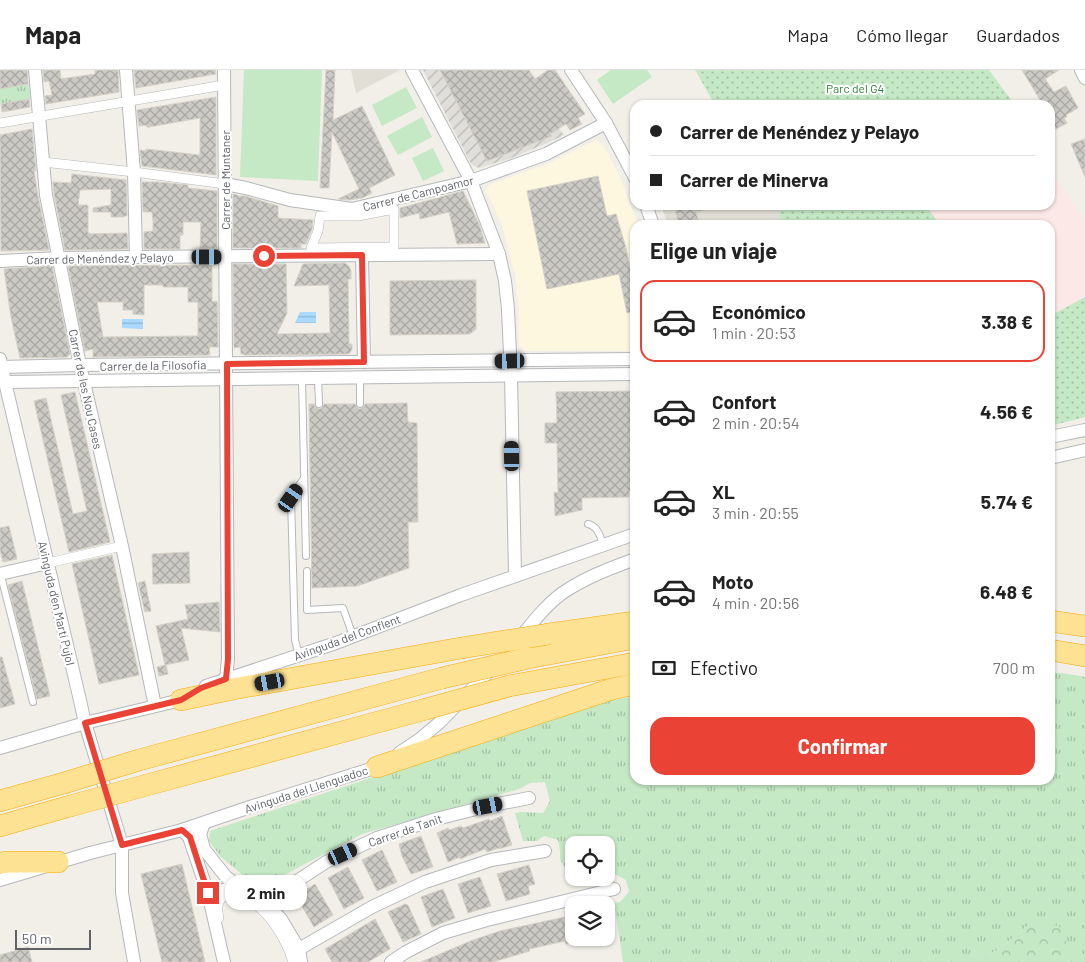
<!DOCTYPE html>
<html lang="es">
<head>
<meta charset="utf-8">
<style>
	:root { --surface:#fff; --page:#f6f6f6; --text:#222; --muted:#767676; --line:#e0e0e0; --accent:#ea4335 }
	body { margin:0; font-family:Barlow,sans-serif; background:var(--page); color:var(--text); height:100vh; display:flex; flex-direction:column; font-size:19px; white-space:nowrap }
	* { box-sizing:border-box; margin:0 }
	p { font-size:16px; color:var(--muted) }
	.icon { flex:none; width:28px; height:28px; fill:none; stroke:currentColor; stroke-width:2; stroke-linecap:round; stroke-linejoin:round }
	.map { position:relative; flex:1; overflow:hidden }
	.side { position:absolute; left:630px; top:150px; width:425px; height:565px; display:flex; flex-direction:column; background:var(--surface); border-radius:15px; box-shadow:0 1px 4px #0004 }
	.side>* { flex:none }
	.top-card { position:absolute; left:630px; top:30px; width:425px; height:110px; border-radius:15px; box-shadow:0 1px 4px #0004; display:grid; align-content:center; height:110px; padding:0 20px; background:var(--surface) }
	.tools { position:absolute; left:565px; top:766px; display:grid; gap:10px }
	.tools a { display:grid; place-items:center; width:50px; height:50px; border-radius:10px; background:var(--surface); box-shadow:0 1px 4px #0004; font-size:25px }
	.scale { position:absolute; left:15px; bottom:12px; width:76px; box-sizing:border-box; padding-left:5px; border:2px solid #5f6368; border-top:0; font-size:14px; line-height:18px; white-space:nowrap; color:#5f6368; -webkit-text-stroke:4px #fff; paint-order:stroke }
	.end { position:absolute; width:22px; height:22px; margin:-11px; border:6px solid #ea4335; background:#fff; box-shadow:0 0 0 2px #fff }
	.from { border-radius:50% }
	.bubble { position:absolute; height:35px; border-radius:15px; background:var(--surface); box-shadow:0 1px 4px #0004; font-size:16px; font-weight:700; line-height:35px; text-align:center }
	.car { position:absolute; width:15px; height:30px; margin:-15px -8px; border-radius:6px; box-shadow:0 0 4px 1px #0007; background:linear-gradient(#222 24%,#8ab4d8 0 40%,#222 0 76%,#8ab4d8 0 86%,#222 0) }
	.top-card b { display:flex; align-items:center; gap:18px; height:48px; font-size:19px }
	.top-card b+b { border-top:1px solid var(--line) }
	.top-card i { width:12px; height:12px; background:var(--text) }
	ul { padding:0; list-style:none }
	li { display:flex; align-items:center; gap:15px; height:82px; margin:0 10px 8px; padding:0 10px; border:2px solid transparent; border-radius:15px }
	li div { flex:1 }
	li b { display:block; font-size:19px }
	li em { font-style:normal; font-weight:700 }
	li.on { border-color:var(--accent) }
	li>.icon { width:45px; height:45px; stroke-width:1.5 }
	h2 { padding:0 20px; font-size:22px; line-height:60px }
	.pay { display:flex; align-items:center; gap:12px; height:55px; padding:0 20px; font-size:19px }
	.pay p { margin-inline-start:auto }
	.action { display:flex; gap:10px; margin-top:auto; padding:10px 20px }
	.action a { flex:1; height:58px; border-radius:15px; background:var(--accent); color:#fff; font-size:20px; font-weight:700; line-height:58px; text-align:center }
	header { display:flex; align-items:center; gap:30px; box-sizing:border-box; height:70px; padding:0 25px; background:var(--surface); border-bottom:1px solid var(--line) }
	header strong { font-size:24px }
	nav { display:flex; gap:28px; margin-inline-start:auto; font-size:18px }
	.map>svg:first-child { display:block }
	.commercial { fill:#fef7e0 }
	.industrial { fill:url(#industrial-furrows) }
	.education { fill:#e1ded6 }
	.medical { fill:#fce8e6 }
	.grass { fill:url(#grass-tufts) }
	.forest { fill:url(#forest-crowns) }
	.park { fill:url(#park-dots) }
	.pitch { fill:#c5e8c5 }
	.water { fill:url(#water-rules) }
	.building { fill:url(#building-cross-hatch); stroke:#d6d1c6; fill-rule:evenodd }
	.lines { fill:none; stroke-linecap:round; stroke-linejoin:round }
	.service-casing { stroke:#b5b8bc; stroke-width:8 }
	.pedestrian-casing { stroke:#b5b8bc; stroke-width:10 }
	.minor-casing { stroke:#b5b8bc; stroke-width:14 }
	.motorway-casing { stroke:#f9ab00; stroke-width:22 }
	.service { stroke:#fff; stroke-width:6 }
	.pedestrian { stroke:#fff; stroke-width:9 }
	.minor { stroke:#fff; stroke-width:12 }
	.motorway { stroke:#fde293; stroke-width:21 }
	.motorway-bridge-casing { stroke:#f9ab00; stroke-width:22; stroke-linecap:butt }
	.motorway-bridge { stroke:#fde293; stroke-width:21 }
	.route { stroke:#ea4335; stroke-width:6 }
	.labels { text-anchor:middle; dominant-baseline:central; stroke-width:4; stroke-linejoin:round; paint-order:stroke }
	.park-label { font-size:12px; fill:#348238; stroke:#fff }
	.street-label { font-size:12px; fill:#5f6368; stroke:#fff }
</style>
</head>
<body>
<header>
<strong>Mapa</strong>
<nav><a>Mapa</a><a>Cómo llegar</a><a>Guardados</a></nav>
</header>
<div class="map">
<svg width="1085" height="892" viewBox="0 0 1085 892">
	<defs>
		<pattern id="industrial-furrows" width="10" height="10" patternUnits="userSpaceOnUse" patternTransform="scale(1.25)"><rect width="10" height="10" fill="#e0deda"/><path d="M-1 1l2-2M0 10L10 0M9 11l2-2" fill="none" stroke="#b9b8b5"/></pattern>
		<pattern id="grass-tufts" width="24" height="20" patternUnits="userSpaceOnUse" patternTransform="scale(1.25)"><rect width="24" height="20" fill="#c5e8c5"/><path d="M3 7l-1-3M5 7V3M7 7l1-3M15 17l-1-3M17 17v-4M19 17l1-3" fill="none" stroke="#a3c0a4"/></pattern>
		<pattern id="forest-crowns" width="20" height="18" patternUnits="userSpaceOnUse" patternTransform="scale(1.25)"><rect width="20" height="18" fill="#c5e8c5"/><path d="M2 6a3 3 0 1 1 6 0M12 15a3 3 0 1 1 6 0" fill="none" stroke="#a3c0a4"/></pattern>
		<pattern id="park-dots" width="8" height="8" patternUnits="userSpaceOnUse" patternTransform="scale(1.25)"><rect width="8" height="8" fill="#c5e8c5"/><path d="M2 2h.1M6 6h.1" fill="none" stroke="#a3c0a4" stroke-width="1.8" stroke-linecap="round"/></pattern>
		<pattern id="water-rules" width="6" height="5" patternUnits="userSpaceOnUse" patternTransform="scale(1.25)"><rect width="6" height="5" fill="#aadaff"/><path d="M0 2.5h6" fill="none" stroke="#8eb4d2"/></pattern>
		<pattern id="building-cross-hatch" width="8" height="8" patternUnits="userSpaceOnUse" patternTransform="scale(1.25)"><rect width="8" height="8" fill="#cccac5"/><path d="M0 0l8 8M0 8l8-8" fill="none" stroke="#a9a8a4"/></pattern>
	</defs>
	<rect width="100%" height="100%" fill="#f1efe8"/>
	<path class="commercial" d="M596,70L603,75L619,105L638,155H635V281H525L519,274V241L515,204L502,155L486,120L489,115L550,93Z"/>
	<path class="industrial" d="M423,0H520L564,65L552,71L509,89L482,97L479,98L474,96L470,92Z"/>
	<g class="education">
		<path d="M351,0H400L356,23Z"/>
		<path d="M661,135H780V155H668Z"/>
	</g>
	<path class="medical" d="M1050,100L1085,152V227L1050,246V155H941L931,143L927,135H1050Z"/>
	<g class="grass">
		<path d="M29,14L31,29L0,34V19Z"/>
		<path d="M1050,602L1062,603L1085,607V892H1062L1073,884L1032,852L998,880L967,892H623L614,833L620,832L629,822L626,810L610,801H606V775H574V802H568L560,790V781L558,770L544,766L537,771H523L515,743L522,742L543,743L550,731L545,712L530,713L519,719L362,764L303,795L266,815L244,806L220,786L209,771L210,761L594,634L635,626V710H1050Z"/>
	</g>
	<path class="forest" d="M1032,852L1059,856L1073,885L1062,892H967L998,880Z"/>
	<g class="park">
		<path d="M695,0H989L1015,35H715Z"/>
		<path d="M780,135H926L931,143L941,155H780Z"/>
		<path d="M1085,227V347L1050,356V246Z"/>
	</g>
	<g class="pitch">
		<path d="M244,0H322L318,111L240,107Z"/>
		<path d="M611,0H647L652,7L613,34L597,10Z"/>
		<path d="M406,17L417,38L382,56L372,35Z"/>
		<path d="M422,47L432,67L398,85L387,66Z"/>
		<path d="M433,78L444,101L423,111L412,88Z"/>
	</g>
	<g class="water">
		<path d="M300,242H316V253H295Z"/>
		<path d="M122,249H143V259L122,258Z"/>
	</g>
	<g class="building">
		<path d="M0,0H27L28,14L0,19Z"/>
		<path d="M43,0H60L61,9L95,4V0H118L119,22L46,34L45,26L52,25L49,11L44,12Z"/>
		<path d="M134,0H215L216,4L136,18Z"/>
		<path d="M326,0H335L333,50L362,36L395,105L369,118L372,123L362,128L349,130L338,129L359,119L332,62L329,118H320Z"/>
		<path d="M440,0H529L535,9L548,0H555L585,44L578,48L582,54L570,60L566,54L550,64L552,66L487,91Z"/>
		<path d="M1022,0H1059L1045,9L1054,22L1066,16L1078,38L1066,45L1067,47L1064,48L1067,53L1056,59L1050,47V35H1043Z"/>
		<path d="M216,27V105L142,96L140,80L146,81V79L200,85V48L149,57H147L146,55L139,56L137,40Z"/>
		<path d="M29,29L30,37L2,42L1,34Z"/>
		<path d="M32,59L36,101H34L38,126L49,180L1,181L0,65Z"/>
		<path d="M1085,69V107L1071,74Z"/>
		<path d="M72,104L126,110L127,146H124V147H111V142H93V138L111,135V119L80,120L78,135H88V163H90V164L127,163L128,179L65,180L54,124L53,112L71,113Z"/>
		<path d="M598,106L607,146L616,144L626,178L635,221V241L627,243L619,204L547,219L527,121Z"/>
		<path d="M142,112H158L188,115V118L217,121V178H200L201,152H183V165H180V179H144V162L153,161V151L152,142H143Z"/>
		<path d="M463,121L479,154L485,173L457,174L449,142L420,149L419,143L400,148V138Z"/>
		<path d="M233,124L238,125V126H245L278,136V148L313,150L312,159L306,174H301V178H233Z"/>
		<path d="M674,135H713V138L696,142L700,155H679Z"/>
		<path d="M345,193L349,196L351,201V209H348L349,274H352V279L350,283L348,284L244,285V284H241L240,277L234,278L233,194H286L287,243L277,264L330,263L329,215L294,216L303,194Z"/>
		<path d="M210,195V196H212V232L217,231L218,277H209L210,285L93,287V279L85,281L68,196ZM144,215H163V217H188V232H198V266L103,267L97,232H123V240H133V244L144,245Z"/>
		<path d="M52,196L70,284L67,287L20,288L11,247L4,199Z"/>
		<path d="M476,210V259L470,264L390,265V211Z"/>
		<path d="M635,321V421H629V427L582,428V440L555,446L554,422L558,423L557,373H545V353H557L556,322Z"/>
		<path d="M75,322L110,472L69,482L34,331L46,328L73,444L87,441L61,325Z"/>
		<path d="M407,333L408,352L417,353L418,452H408L409,498L357,516L312,518L309,334H314L315,337L319,339L322,338L324,334H355L357,338L360,339L364,337L365,334Z"/>
		<path d="M9,456L17,489L3,492L0,480V458Z"/>
		<path d="M189,482L190,513L153,514L152,484Z"/>
		<path d="M112,485L139,605L99,614L72,494Z"/>
		<path d="M22,511L50,626L37,629L8,515Z"/>
		<path d="M145,511L151,541L145,542L138,513Z"/>
		<path d="M219,532L220,562L181,558L189,590L165,595L156,556L188,549L185,535Z"/>
		<path d="M0,587H2L15,634L0,638Z"/>
		<path d="M166,595L168,604L159,606L157,597Z"/>
		<path d="M502,746L512,775L499,779V778L487,782L485,779L460,789V787L448,792L437,763L448,758L449,760L461,756L463,758L489,749L490,751Z"/>
		<path d="M421,766L433,797L411,804L402,786L399,774Z"/>
		<path d="M382,780L397,812L377,821L362,790Z"/>
		<path d="M182,794L185,807L205,892H162L141,804Z"/>
		<path d="M529,795L535,814L528,816L530,824L506,831L497,804Z"/>
		<path d="M348,797L364,828L344,839L328,808Z"/>
		<path d="M480,807L491,836L468,843L458,814Z"/>
		<path d="M315,814L333,845L314,857L296,826Z"/>
		<path d="M443,819L455,848L432,857L421,827Z"/>
		<path d="M405,834L408,835L421,864L403,872L388,842Z"/>
		<path d="M574,845V872L566,874L565,871L529,879L530,881L493,892H421L473,870L500,861Z"/>
		<path d="M375,849L390,878V879L368,892H332L325,879Z"/>
		<path d="M28,877L32,892H0V885Z"/>
	</g>
	<g class="lines">
		<defs>
			<g id="service">
				<path d="M318,308L319,334"/>
				<path d="M360,308V334"/>
				<path d="M302,309L306,486"/>
				<path d="M588,454C598,456 600,467 604,476"/>
				<path d="M307,501V540L343,538L353,566"/>
				<path d="M0,502L33,632"/>
				<path d="M299,585L295,570L291,428L304,408"/>
			</g>
			<g id="pedestrian">
				<path d="M0,53L224,15"/>
				<path d="M43,92L134,102L225,114"/>
				<path d="M394,139V177L311,178L318,161L320,146H358Z"/>
				<path d="M48,493L122,476"/>
				<path d="M246,828C269,841 285,867 293,892"/>
				<path d="M219,848C216,834 218,825 234,824"/>
			</g>
			<g id="minor">
				<path d="M35,0L46,125L80,295L122,476L155,636"/>
				<path d="M126,0L134,102L136,187"/>
				<path d="M224,0L228,589L226,609"/>
				<path d="M412,0L471,111L499,184L505,211L508,239L511,306L515,506"/>
				<path d="M571,0L606,53L635,108"/>
				<path d="M1081,0L1085,8"/>
				<path d="M225,114L246,118L290,130L352,139L471,111L546,84L606,53"/>
				<path d="M646,135L653,155"/>
				<path d="M362,185L364,292"/>
				<path d="M0,191L59,188L136,187L499,184"/>
				<path d="M0,289L5,312L79,626L85,653L122,775V823L134,892"/>
				<path d="M2,297L80,295L635,289"/>
				<path d="M5,312L635,304"/>
				<path d="M1050,367L1085,360"/>
				<path d="M1050,388L1085,380"/>
				<path d="M0,504L48,493"/>
				<path d="M520,568C533,552 549,531 567,520C589,506 611,498 635,489"/>
				<path d="M206,616L336,573L461,525L635,464"/>
				<path d="M0,678L85,653L181,630L186,627"/>
				<path d="M399,683L420,669L440,652L493,597"/>
				<path d="M204,753L200,764L204,779L226,807L250,824L265,832L281,849L299,879L301,892"/>
				<path d="M182,760L189,767L208,823L224,892"/>
				<path d="M0,810L90,783L182,760L250,737L377,697L382,693"/>
				<path d="M208,823L229,819L243,822"/>
				<path d="M265,832L326,792L377,768L436,749L488,736L529,728"/>
				<path d="M299,879L372,837L425,812L491,790L545,781"/>
				<path d="M391,892L406,882L443,863L487,850L614,819"/>
			</g>
			<g id="motorway">
				<path d="M1050,551L1085,556"/>
				<path d="M549,564L635,552"/>
				<path d="M1050,580L1085,586"/>
				<path d="M528,588L635,568"/>
				<path d="M509,616L635,593"/>
				<path d="M181,630L233,619L461,578"/>
				<path d="M139,690L442,608"/>
				<path d="M377,697L612,619L635,614"/>
				<path d="M147,715L426,639"/>
				<path d="M0,731L64,713"/>
				<path d="M0,756L70,736"/>
				<path d="M0,793L8,792H58"/>
			</g>
		</defs>
		<use href="#service" class="service-casing"/>
		<use href="#pedestrian" class="pedestrian-casing"/>
		<use href="#minor" class="minor-casing"/>
		<use href="#motorway" class="motorway-casing"/>
		<use href="#service" class="service"/>
		<use href="#pedestrian" class="pedestrian"/>
		<use href="#minor" class="minor"/>
		<use href="#motorway" class="motorway"/>
		<defs>
			<g id="motorway-bridge">
				<path d="M461,578L549,564"/>
				<path d="M442,608L528,588"/>
				<path d="M426,639L509,616"/>
				<path d="M64,713L139,690"/>
				<path d="M70,736L147,715"/>
			</g>
		</defs>
		<use href="#motorway-bridge" class="motorway-bridge-casing"/>
		<use href="#motorway-bridge" class="motorway-bridge"/>
	</g>
	<g class="lines">
		<path class="route" d="M208,823L190,767L182,760L122,775L85,653L181,630L201,618L226,609L228,589L227,294L364,292L362,185L264,186"/>
	</g>
	<g class="labels">
		<g class="park-label">
			<text x="855" y="18">Parc del G4</text>
		</g>
		<g class="street-label">
			<text transform="translate(225 110) rotate(-90)">Carrer de Muntaner</text>
			<text transform="translate(418 123) rotate(-14)">Carrer de Campoamor</text>
			<text transform="translate(100 188) rotate(-1)">Carrer de Menéndez y Pelayo</text>
			<text transform="translate(153 295) rotate(-1)">Carrer de la Filosofia</text>
			<text transform="translate(86 319) rotate(78)">Carrer de les Nou Cases</text>
			<text transform="translate(57 533) rotate(77)">Avinguda d'en Martí Pujol</text>
			<text transform="translate(347 567) rotate(-20)">Avinguda del Conflent</text>
			<text transform="translate(306 719) rotate(-18)">Avinguda del Llenguadoc</text>
			<text transform="translate(405 760) rotate(-19)">Carrer de Tanit</text>
		</g>
	</g>
</svg>
<div class="tools">
<a><svg class="icon" aria-label="locate" viewBox="0 0 24 24"><circle cx="12" cy="12" r="6"/><path d="M12 2v4M12 18v4M2 12h4M18 12h4"/></svg></a>
<a><svg class="icon" aria-label="layers" viewBox="0 0 24 24"><path d="M12 4l9 5-9 5-9-5zM3 14l9 5 9-5"/></svg></a>
</div>
<div class="scale">50 m</div>
<i class="end from" style="left:264px;top:186px"></i>
<i class="end" style="left:208px;top:823px"></i>
<div class="bubble" style="left:225px;top:805px;width:82px">2 min</div>
<i class="car" style="left:207px;top:187px;rotate:90deg"></i>
<i class="car" style="left:510px;top:291px;rotate:269deg"></i>
<i class="car" style="left:512px;top:386px;rotate:359deg"></i>
<i class="car" style="left:291px;top:428px;rotate:35deg"></i>
<i class="car" style="left:270px;top:612px;rotate:260deg"></i>
<i class="car" style="left:488px;top:736px;rotate:79deg"></i>
<i class="car" style="left:343px;top:784px;rotate:65deg"></i>
<div class="top-card">
<b><i class="from"></i>Carrer de Menéndez y Pelayo</b>
<b><i></i>Carrer de Minerva</b>
</div>
<section class="side">
<h2>Elige un viaje</h2>
<ul>
<li class="on"><svg class="icon" aria-label="car" viewBox="0 0 24 24"><path d="M5 17H2v-5l4-1 3-4h7l3 4 3 1v5h-3M9 17h6M6 11h13"/><circle cx="7" cy="17" r="2"/><circle cx="17" cy="17" r="2"/></svg><div><b>Económico</b><p>1 min · 20:53</p></div><em>3.38 €</em></li>
<li><svg class="icon" aria-label="car" viewBox="0 0 24 24"><path d="M5 17H2v-5l4-1 3-4h7l3 4 3 1v5h-3M9 17h6M6 11h13"/><circle cx="7" cy="17" r="2"/><circle cx="17" cy="17" r="2"/></svg><div><b>Confort</b><p>2 min · 20:54</p></div><em>4.56 €</em></li>
<li><svg class="icon" aria-label="car" viewBox="0 0 24 24"><path d="M5 17H2v-5l4-1 3-4h7l3 4 3 1v5h-3M9 17h6M6 11h13"/><circle cx="7" cy="17" r="2"/><circle cx="17" cy="17" r="2"/></svg><div><b>XL</b><p>3 min · 20:55</p></div><em>5.74 €</em></li>
<li><svg class="icon" aria-label="car" viewBox="0 0 24 24"><path d="M5 17H2v-5l4-1 3-4h7l3 4 3 1v5h-3M9 17h6M6 11h13"/><circle cx="7" cy="17" r="2"/><circle cx="17" cy="17" r="2"/></svg><div><b>Moto</b><p>4 min · 20:56</p></div><em>6.48 €</em></li>
</ul>
<div class="pay"><svg class="icon" aria-label="cash" viewBox="0 0 24 24"><path d="M3 7h18v10H3z"/><circle cx="12" cy="12" r="2"/></svg>Efectivo<p>700 m</p></div>
<div class="action"><a>Confirmar</a></div>
</section>
</div>
</body>
</html>
